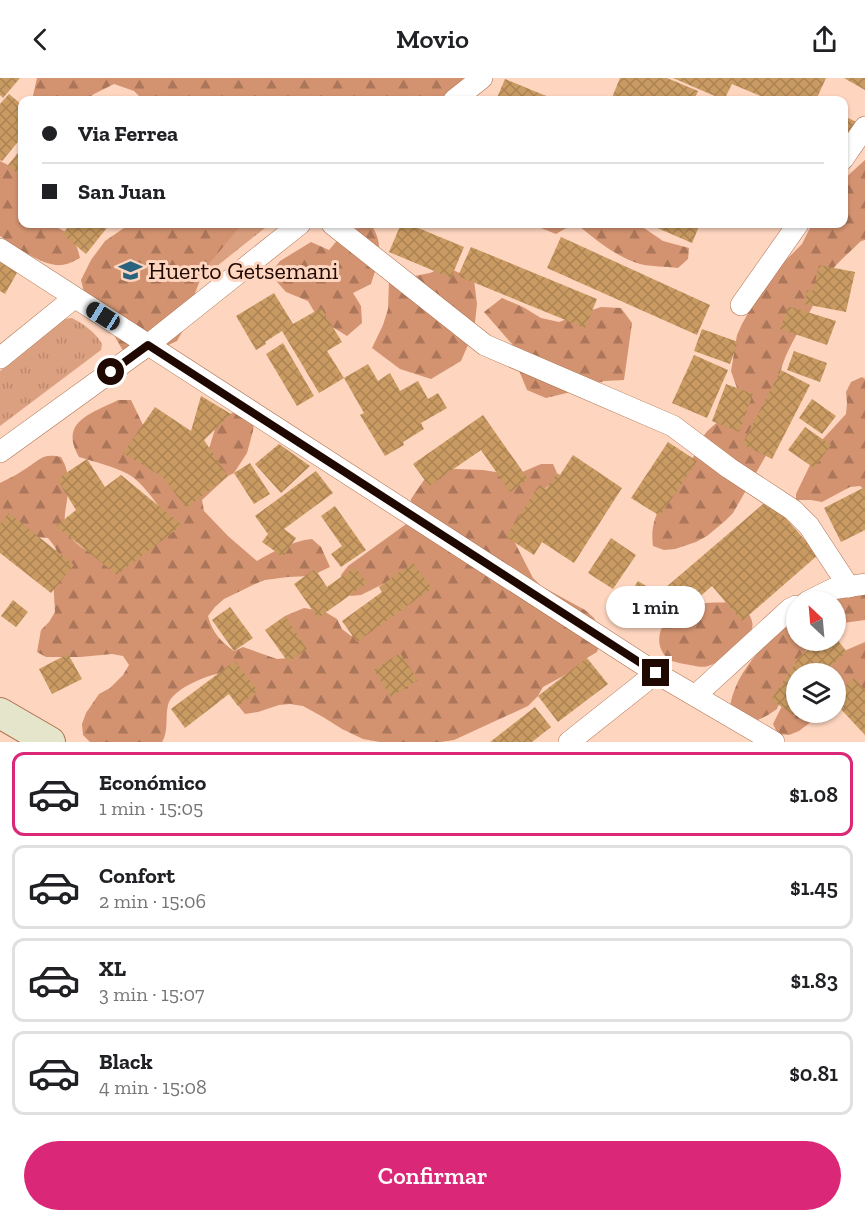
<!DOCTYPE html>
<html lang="es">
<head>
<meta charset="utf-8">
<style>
	:root { --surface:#fff; --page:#f6f6f6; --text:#202124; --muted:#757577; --line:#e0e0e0; --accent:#db2777 }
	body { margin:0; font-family:"Zilla Slab",serif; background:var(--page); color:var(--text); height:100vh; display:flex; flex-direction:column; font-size:22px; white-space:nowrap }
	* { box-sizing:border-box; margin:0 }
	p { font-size:20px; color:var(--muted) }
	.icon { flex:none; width:33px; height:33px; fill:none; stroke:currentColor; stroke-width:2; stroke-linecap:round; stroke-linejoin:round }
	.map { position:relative; height:664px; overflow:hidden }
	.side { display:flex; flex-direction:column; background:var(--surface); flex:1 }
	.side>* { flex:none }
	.guide { position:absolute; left:18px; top:18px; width:830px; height:132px; border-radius:12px; box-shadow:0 2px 4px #0004; display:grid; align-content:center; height:132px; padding:0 24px; background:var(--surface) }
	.needle { width:39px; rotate:334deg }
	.tools { position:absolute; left:786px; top:513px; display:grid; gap:12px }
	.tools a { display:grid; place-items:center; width:60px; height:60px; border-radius:50%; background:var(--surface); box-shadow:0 2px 4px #0004; font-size:30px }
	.end { position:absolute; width:27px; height:27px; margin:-14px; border:8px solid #1e0800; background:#fff; box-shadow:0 0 0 3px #fff }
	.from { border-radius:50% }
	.bubble { position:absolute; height:42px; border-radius:21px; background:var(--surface); box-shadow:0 2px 4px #0004; font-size:20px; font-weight:600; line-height:42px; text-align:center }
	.car { position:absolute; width:18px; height:36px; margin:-18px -9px; border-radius:8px; box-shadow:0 0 4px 2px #0007; background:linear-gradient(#222 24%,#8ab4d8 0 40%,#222 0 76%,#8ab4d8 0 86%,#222 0) }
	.guide b { display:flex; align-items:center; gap:21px; height:57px; font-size:22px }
	.guide b+b { border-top:2px solid var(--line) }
	.guide i { width:15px; height:15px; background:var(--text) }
	ul { padding:10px 0 0; list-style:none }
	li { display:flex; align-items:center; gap:18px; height:84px; margin:0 12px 9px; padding:0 12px; border:3px solid var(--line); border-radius:12px }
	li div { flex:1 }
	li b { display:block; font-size:22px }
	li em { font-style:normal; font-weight:600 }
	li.on { border-color:var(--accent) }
	li>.icon { width:54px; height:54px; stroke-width:1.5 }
	.primary-button { display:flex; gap:12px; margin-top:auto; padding:12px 24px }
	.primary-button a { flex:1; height:69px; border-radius:36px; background:var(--accent); color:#fff; font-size:24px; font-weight:600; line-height:69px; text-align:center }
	header { display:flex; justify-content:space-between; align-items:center; height:78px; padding:0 24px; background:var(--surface); font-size:27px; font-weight:600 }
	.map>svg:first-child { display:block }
	.grass { fill:url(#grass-tufts) }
	.forest { fill:url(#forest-firs) }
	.building { fill:url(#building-cross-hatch) }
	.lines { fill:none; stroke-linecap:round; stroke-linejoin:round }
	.street-casing { stroke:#ae714e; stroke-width:22 }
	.secondary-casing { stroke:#ae714e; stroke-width:32 }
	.street { stroke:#fff; stroke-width:21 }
	.secondary { stroke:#e5e5cc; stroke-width:30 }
	.route { stroke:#1e0800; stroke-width:8 }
	.labels { text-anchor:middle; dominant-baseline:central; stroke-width:6; stroke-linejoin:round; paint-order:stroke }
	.poi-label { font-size:24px; fill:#1e0800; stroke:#fed5bf; text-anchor:start }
</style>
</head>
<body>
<header><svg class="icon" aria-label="back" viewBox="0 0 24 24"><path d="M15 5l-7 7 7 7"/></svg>Movio<svg class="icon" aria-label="share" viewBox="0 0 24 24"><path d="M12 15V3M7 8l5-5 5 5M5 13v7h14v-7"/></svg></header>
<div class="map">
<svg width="865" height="664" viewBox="0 0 865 664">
	<defs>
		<pattern id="grass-tufts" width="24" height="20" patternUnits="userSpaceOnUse" patternTransform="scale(1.5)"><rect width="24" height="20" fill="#dba080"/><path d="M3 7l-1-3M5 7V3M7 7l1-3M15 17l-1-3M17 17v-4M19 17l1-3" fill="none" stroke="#bc886d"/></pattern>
		<pattern id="forest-firs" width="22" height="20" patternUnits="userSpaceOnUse" patternTransform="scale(1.5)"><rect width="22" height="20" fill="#d39370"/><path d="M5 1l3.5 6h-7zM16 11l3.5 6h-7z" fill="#ab765a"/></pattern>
		<pattern id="building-cross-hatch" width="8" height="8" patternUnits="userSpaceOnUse" patternTransform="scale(1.5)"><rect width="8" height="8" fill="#c99a62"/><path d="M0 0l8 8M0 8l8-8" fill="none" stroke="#ac8353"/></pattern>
	</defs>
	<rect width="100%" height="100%" fill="#fed5bf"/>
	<g class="grass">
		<path d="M209,146H270L154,238Z"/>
		<path d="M72,240C84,246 96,255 102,266L101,272L0,348V293L62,241Z"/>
	</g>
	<g class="forest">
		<path d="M37,0H464L444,22H143L134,13L114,6L94,16L86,22H32Z"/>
		<path d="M865,82V162L861,163C849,175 835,186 825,201C819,211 816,224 809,235C798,255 786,272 780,295L768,374L733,435L725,443L707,458L696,464L675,471L664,472L653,468C648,433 671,416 688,389C695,379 697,366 705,356C712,347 722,342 729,334C734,329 736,319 738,313L731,293L737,257L742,246L768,200L802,166L812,146H843V102Z"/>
		<path d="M0,83L8,87H11L19,97L22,105V146H49C53,148 57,149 62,152C74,158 77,168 80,180C74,183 69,186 62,187C43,189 15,168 0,158Z"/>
		<path d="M130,146H242L204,192L195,215L191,238L177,263L149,276L126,278L103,238L86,222L81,202L91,182L105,163Z"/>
		<path d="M531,146H638L663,163L689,170L688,181L678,190C666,188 651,189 640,186C617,179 597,163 579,148L568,149L556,156Z"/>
		<path d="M372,148C385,169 378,184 371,206L353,215L361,228L362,245L347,258L318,240L308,223L286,214L270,196L280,183L311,164L329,172L346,152Z"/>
		<path d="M445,188L474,202L477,226L474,253L461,283L431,301L400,291L372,270L383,247L388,231L389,203L430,195Z"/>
		<path d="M502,220L523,229L541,240L559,244L580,236L601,229L621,230L632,245L624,302L604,303L571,314L546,320L527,312L516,285L512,266L484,234Z"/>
		<path d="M862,299L865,301V412L860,408L850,409L822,424L811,422H796V416L822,362L846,336L847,325L846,314L851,304Z"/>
		<path d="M118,322H131L155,372L201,397L215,351L221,340L239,332L254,342L253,353L247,375L234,395L228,398L202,422L204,433L228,458L257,483C274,473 292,463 312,461L321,469L330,489L311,498L288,499L265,502L255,506L224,521L215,529L208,538C212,554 221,564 234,573L243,569L277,581L288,580L285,538L304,530L316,532L327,535L337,541L342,551L351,558L376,548L389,503L361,517L351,518L343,509L341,497L348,488L409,444L411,421L424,402L435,395L445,392L456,391L483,392L508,396L520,395L541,386H553L557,395L551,405L526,429L513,461L533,500L541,508L585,532L594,540L599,551L601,562L597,574L587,580L576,591L543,609L538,618L528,628L454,662L441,664H380L363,661L342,651L323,639L303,628L290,626L279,627L258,634L245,636L229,616V603L222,595C207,597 172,611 168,627C165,639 169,653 162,664H90L83,657L82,646L86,635L99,616L110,610L123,597L129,587L123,578L112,576L80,579H46L37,574L41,552L49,544L55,534L53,500L59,479L55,469L48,460L26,458L0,473V405C7,401 15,398 22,393C38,384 41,374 61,379C67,389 69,399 68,411C68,431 57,446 75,464C83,472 97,477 107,483L161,431C152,420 142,404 128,396C113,388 95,384 79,379C58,343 93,335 118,322Z"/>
		<path d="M865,510V542L836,546V524H823Z"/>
		<path d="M738,523C751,538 761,548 742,564C732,572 721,584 708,588C703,590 696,588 690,587C685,586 678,585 672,583C654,574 656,548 672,538C681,532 695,526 706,525C717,524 727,525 738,523Z"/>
		<path d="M796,537V562L814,563L793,588L777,631L768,637L746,648L730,628C737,589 769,563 796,537Z"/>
		<path d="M865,564V611L857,620L836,631V596H821L844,573Z"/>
		<path d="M796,616V634L828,635L816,640L799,653L789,657L778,656L773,646L783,626Z"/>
	</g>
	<g class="building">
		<path d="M0,0H20L3,20L0,17Z"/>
		<path d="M620,0H667L698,13L694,22H611Z"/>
		<path d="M673,0H826L816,22H770L732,6L724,22Z"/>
		<path d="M844,0H865V12Z"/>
		<path d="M505,1L556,22H496Z"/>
		<path d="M9,16L22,27V59L2,83L0,82V26Z"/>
		<path d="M843,38L857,44L843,64Z"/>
		<path d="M22,70V99L8,87Z"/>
		<path d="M71,146H110L86,176L62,156Z"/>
		<path d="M401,146H412L411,147L464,169L451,200L389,174Z"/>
		<path d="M648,146H700L692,165Z"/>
		<path d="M561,159L710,227L697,257L547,190Z"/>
		<path d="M471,169L597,221L585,250L458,198Z"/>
		<path d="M0,183L18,193L5,216L0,213Z"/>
		<path d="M819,187L855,194L846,234L804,226L807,212L813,213Z"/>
		<path d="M274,215L293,246L321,230L342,264L327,273L344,300L319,315L282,253L265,264L266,266L256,272L236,238Z"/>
		<path d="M788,228L836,243L827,267L780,251Z"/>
		<path d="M702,251L738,264L730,286L694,273Z"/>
		<path d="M283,265L314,318L297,328L266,276Z"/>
		<path d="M794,273L827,285L820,304L787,292Z"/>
		<path d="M694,277L728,292L707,340L672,325Z"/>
		<path d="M368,286L378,303L390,295L400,313L418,303L428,321L438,315L447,330L421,345L424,351L403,364L404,367L385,378L360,337L364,335L344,300Z"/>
		<path d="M781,292L810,307L772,381L742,366Z"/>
		<path d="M726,306L753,316L739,354L712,343Z"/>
		<path d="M201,318L231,336L204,362L228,398L186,430L163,399L123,375L155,329L191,353Z"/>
		<path d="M812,321L836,338L822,356L799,340Z"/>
		<path d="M483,337L528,401L510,414L481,372L429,408L413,386Z"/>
		<path d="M805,349L831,367L814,390L788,372Z"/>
		<path d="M668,364L697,383L660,438L631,420Z"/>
		<path d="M279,366L310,388L281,415L255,386Z"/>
		<path d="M573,377L622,410L574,485L542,464L534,477L506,459L539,407L546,411L557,395L560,397Z"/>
		<path d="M87,381L105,409L121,397L182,447L117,497L56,448L76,432L57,401Z"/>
		<path d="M250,385L270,416L254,426L234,395Z"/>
		<path d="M316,393L333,415L284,451L296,460L283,479L262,464L268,456L255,438Z"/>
		<path d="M865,409V452L841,464L824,430Z"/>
		<path d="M769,421L818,477L742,543L712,508L671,544L651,522Z"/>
		<path d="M335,428L366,472L341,489L331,476L342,468L321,438Z"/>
		<path d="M9,435L74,487L51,515L0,475V446Z"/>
		<path d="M611,460L636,477L613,511L588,495Z"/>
		<path d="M413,485L432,510L357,564L342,543L382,514L379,509Z"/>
		<path d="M355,489L367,505L318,540L294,506L315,491L327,509Z"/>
		<path d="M638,503L651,511L630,542L618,534Z"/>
		<path d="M13,522L28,534L16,549L1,538Z"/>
		<path d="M230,529L253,560L234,573L212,542Z"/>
		<path d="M285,538L307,571L288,584L265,552Z"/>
		<path d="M836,560L847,574L821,596H796V633L794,637L771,622L799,579L820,562H836Z"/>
		<path d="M400,575L418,602L391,619L374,592Z"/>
		<path d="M68,576L82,601L52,616L39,591Z"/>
		<path d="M587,580L608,606L558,644L538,618Z"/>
		<path d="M235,583L258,613L238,628L229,616L185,650L171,631Z"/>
		<path d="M854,600L865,612V657L836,626V617Z"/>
		<path d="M535,629L551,649L532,664H490Z"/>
	</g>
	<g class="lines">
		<defs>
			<g id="street">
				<path d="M454,22L482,0"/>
				<path d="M843,81L865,49"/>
				<path d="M332,146L485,267L673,348L729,390L793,432L809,448L849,509"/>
				<path d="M0,171L656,595L774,664"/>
				<path d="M741,227L798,146"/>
				<path d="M0,280L74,220"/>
				<path d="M0,374L148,267L300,146"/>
				<path d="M807,524L833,511L865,506"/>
				<path d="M696,617L790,531L796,528"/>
				<path d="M569,664L656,595"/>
			</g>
			<path id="secondary" d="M0,635L50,664"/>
		</defs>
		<use href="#street" class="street-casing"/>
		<use href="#secondary" class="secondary-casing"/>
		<use href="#street" class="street"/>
		<use href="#secondary" class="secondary"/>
	</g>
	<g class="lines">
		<path class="route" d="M111,294L148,267L656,595"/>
	</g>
	<defs>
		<symbol id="school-bare" viewBox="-9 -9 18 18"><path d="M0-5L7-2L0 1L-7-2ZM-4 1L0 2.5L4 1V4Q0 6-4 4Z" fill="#2a637d" stroke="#fed5bf" stroke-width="2.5" paint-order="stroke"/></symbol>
	</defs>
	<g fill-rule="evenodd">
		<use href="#school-bare" x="114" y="176" width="33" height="33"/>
	</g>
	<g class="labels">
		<g class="poi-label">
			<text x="148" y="192">Huerto Getsemani</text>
		</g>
	</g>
</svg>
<div class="tools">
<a><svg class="needle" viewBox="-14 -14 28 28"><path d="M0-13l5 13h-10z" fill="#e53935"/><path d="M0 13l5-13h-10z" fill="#757577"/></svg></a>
<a><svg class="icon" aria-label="layers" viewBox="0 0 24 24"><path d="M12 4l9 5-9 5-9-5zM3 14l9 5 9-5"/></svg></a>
</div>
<i class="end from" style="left:111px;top:294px"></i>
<i class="end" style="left:656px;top:595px"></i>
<div class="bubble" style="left:606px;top:508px;width:99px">1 min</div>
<i class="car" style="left:103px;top:238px;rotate:302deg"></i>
<div class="guide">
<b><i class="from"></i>Via Ferrea</b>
<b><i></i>San Juan</b>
</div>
</div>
<section class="side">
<ul>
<li class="on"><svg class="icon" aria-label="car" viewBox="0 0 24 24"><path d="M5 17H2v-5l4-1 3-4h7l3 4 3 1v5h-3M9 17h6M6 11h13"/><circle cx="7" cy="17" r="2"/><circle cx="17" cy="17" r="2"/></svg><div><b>Económico</b><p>1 min · 15:05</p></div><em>$1.08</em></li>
<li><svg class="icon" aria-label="car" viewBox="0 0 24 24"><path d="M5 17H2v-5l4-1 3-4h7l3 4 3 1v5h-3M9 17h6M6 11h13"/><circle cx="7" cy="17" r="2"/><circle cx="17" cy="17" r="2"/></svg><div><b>Confort</b><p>2 min · 15:06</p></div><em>$1.45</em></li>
<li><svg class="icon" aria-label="car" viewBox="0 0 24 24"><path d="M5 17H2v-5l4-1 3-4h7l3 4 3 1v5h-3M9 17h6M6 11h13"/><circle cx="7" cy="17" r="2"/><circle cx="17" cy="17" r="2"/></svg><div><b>XL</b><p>3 min · 15:07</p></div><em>$1.83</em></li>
<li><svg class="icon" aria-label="car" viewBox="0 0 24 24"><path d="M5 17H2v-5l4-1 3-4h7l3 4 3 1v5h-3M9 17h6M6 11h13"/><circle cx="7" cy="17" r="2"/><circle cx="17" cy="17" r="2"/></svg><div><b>Black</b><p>4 min · 15:08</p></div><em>$0.81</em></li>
</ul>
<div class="primary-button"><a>Confirmar</a></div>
</section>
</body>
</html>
